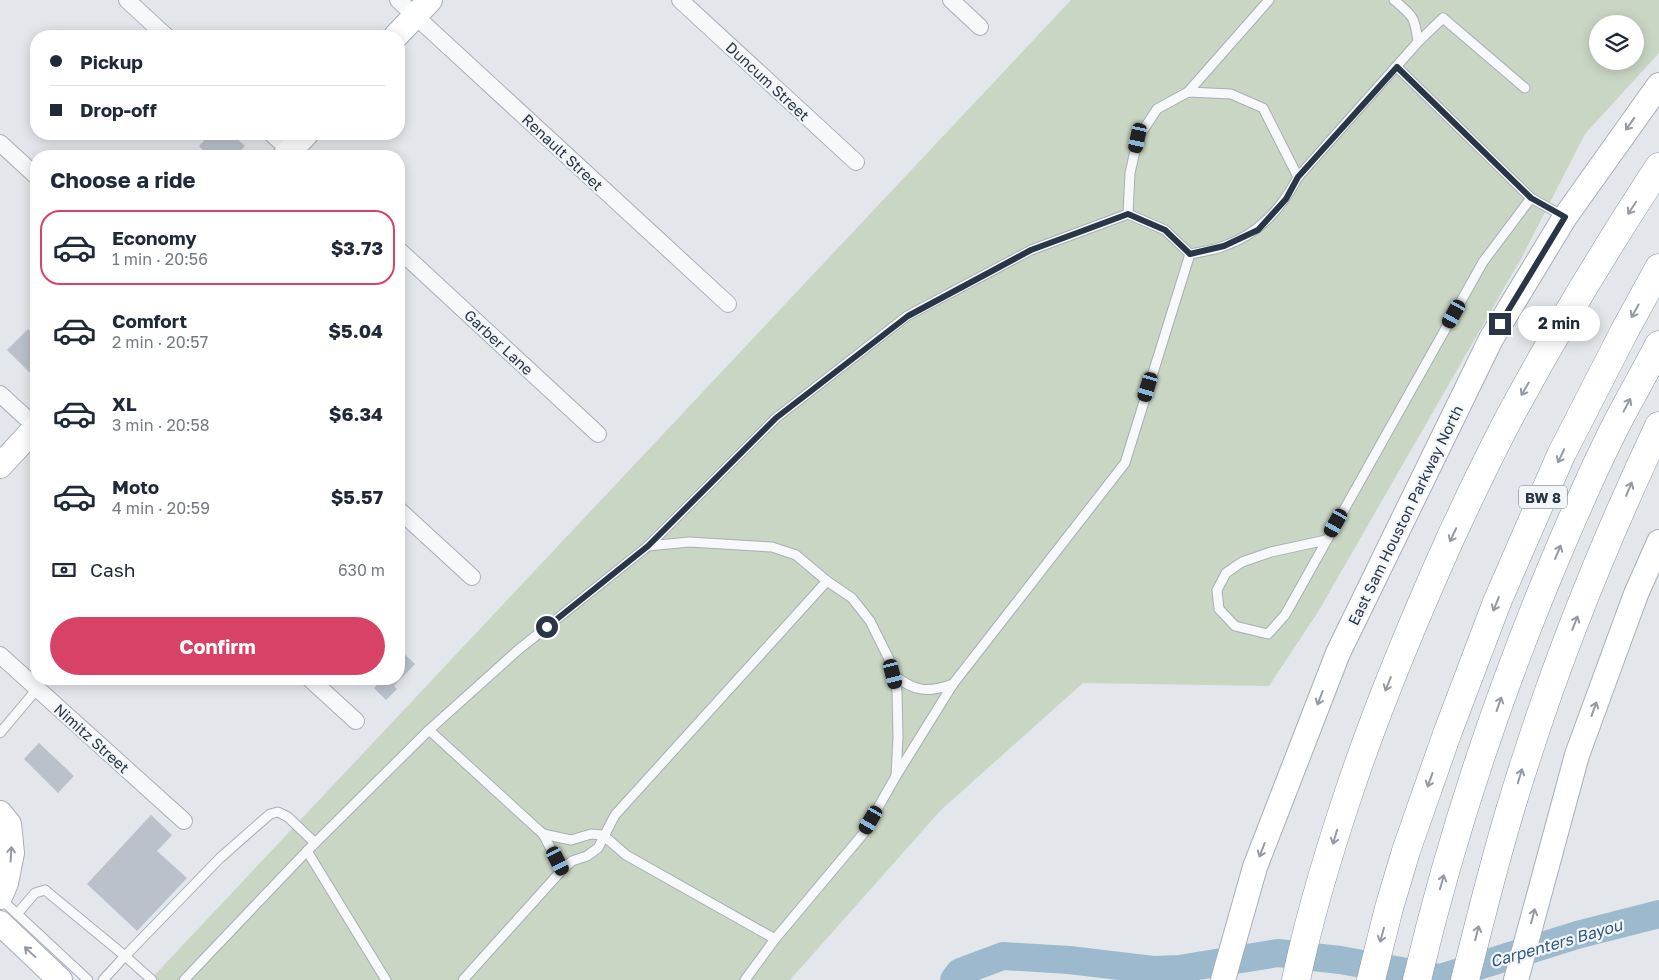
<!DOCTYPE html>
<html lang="en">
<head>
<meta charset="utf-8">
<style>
	:root { --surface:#fff; --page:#f6f6f7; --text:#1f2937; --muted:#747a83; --line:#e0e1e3; --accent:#d74266 }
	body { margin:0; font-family:"Golos Text",sans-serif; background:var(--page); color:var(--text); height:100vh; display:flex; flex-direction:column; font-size:19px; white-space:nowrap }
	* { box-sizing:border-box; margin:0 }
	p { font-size:16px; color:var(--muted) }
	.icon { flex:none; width:28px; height:28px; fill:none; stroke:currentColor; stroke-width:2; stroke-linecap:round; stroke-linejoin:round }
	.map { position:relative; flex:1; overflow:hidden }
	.panel { position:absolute; left:30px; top:150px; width:375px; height:535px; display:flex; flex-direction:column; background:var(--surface); border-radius:20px; box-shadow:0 2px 12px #0003 }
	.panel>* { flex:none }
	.banner { position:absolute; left:30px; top:30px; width:375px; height:110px; border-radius:20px; box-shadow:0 2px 12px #0003; display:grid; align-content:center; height:110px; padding:0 20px; background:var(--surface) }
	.tools { position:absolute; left:1589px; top:15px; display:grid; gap:10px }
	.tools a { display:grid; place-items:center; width:55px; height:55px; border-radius:50%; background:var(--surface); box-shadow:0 2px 12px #0003; font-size:25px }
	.end { position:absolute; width:22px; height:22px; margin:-11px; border:6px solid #293646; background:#fff; box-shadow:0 0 0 2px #fff }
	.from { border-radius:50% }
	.bubble { position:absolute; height:35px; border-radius:18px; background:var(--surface); box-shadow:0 2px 12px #0003; font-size:16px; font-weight:700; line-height:35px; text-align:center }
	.car { position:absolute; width:15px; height:30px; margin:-15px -8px; border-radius:6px; box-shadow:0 0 4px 1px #0007; background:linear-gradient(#222 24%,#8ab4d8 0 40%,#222 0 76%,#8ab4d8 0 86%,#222 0) }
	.banner b { display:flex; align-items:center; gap:18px; height:48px; font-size:19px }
	.banner b+b { border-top:1px solid var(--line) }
	.banner i { width:12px; height:12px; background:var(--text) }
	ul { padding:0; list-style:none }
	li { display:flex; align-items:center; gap:15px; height:75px; margin:0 10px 8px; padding:0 10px; border:2px solid transparent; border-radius:20px }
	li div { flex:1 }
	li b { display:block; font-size:19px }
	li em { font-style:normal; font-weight:700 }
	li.current { border-color:var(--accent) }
	li>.icon { width:45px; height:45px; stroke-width:1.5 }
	h2 { padding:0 20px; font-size:22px; line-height:60px }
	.pay { display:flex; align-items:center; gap:12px; height:55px; padding:0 20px; font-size:19px }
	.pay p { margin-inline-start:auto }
	.action { display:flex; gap:10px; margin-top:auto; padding:10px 20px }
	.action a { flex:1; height:58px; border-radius:30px; background:var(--accent); color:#fff; font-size:20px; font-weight:700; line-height:58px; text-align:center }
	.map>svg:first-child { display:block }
	.green { fill:#cad6c4; fill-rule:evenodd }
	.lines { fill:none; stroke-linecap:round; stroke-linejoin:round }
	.river { stroke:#9cb9ce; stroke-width:28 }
	.building { fill:#bac1ca }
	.lane-casing { stroke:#a7aeb7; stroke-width:11 }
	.street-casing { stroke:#a7aeb7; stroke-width:18 }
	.secondary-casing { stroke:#a7aeb7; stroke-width:26 }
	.highway-casing { stroke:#8996a4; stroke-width:29 }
	.lane { stroke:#f6f8fa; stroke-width:9 }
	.street { stroke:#f6f8fa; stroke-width:16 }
	.secondary { stroke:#fff; stroke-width:24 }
	.highway { stroke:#fff; stroke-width:28 }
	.oneway { stroke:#949aa2 }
	.route { stroke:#293646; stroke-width:6 }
	.labels { text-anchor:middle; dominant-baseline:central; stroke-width:4.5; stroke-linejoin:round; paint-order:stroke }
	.shield { fill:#f3f6f9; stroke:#66707c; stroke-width:1 }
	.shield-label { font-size:14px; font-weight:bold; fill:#293646 }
	.street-label { font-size:15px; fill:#293646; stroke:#f3f6f9 }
	.water-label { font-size:16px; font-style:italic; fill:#30597d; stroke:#f3f6f9 }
</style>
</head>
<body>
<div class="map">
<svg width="1659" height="980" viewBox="0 0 1659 980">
	<rect width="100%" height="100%" fill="#e3e7ec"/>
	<path class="green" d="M1071,0H1659V53L1585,134L1522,257L1318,612L1269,686L1083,683L941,810L790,980H150ZM1598,24H1635V61H1598Z"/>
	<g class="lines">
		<path class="river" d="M954,980L960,972L1003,956L1069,960L1153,970L1179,969L1278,953L1340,960L1440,978L1577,935L1659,914"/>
	</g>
	<g class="building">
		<path d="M196,134H232L245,146L235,156H209L199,146L204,141Z"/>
		<path d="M28,329L36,337V379L7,350Z"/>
		<path d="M399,649L415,664L394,686L397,689L386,700L374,688L383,679H399Z"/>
		<path d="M39,743L74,776L58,793L24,759Z"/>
		<path d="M151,815L172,835L157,851L187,878L137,931L87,884Z"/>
	</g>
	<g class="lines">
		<defs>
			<g id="lane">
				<path d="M1394,0C1413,16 1415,17 1418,42"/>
				<path d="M1188,92L1269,0"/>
				<path d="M1531,198L1565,217"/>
				<path d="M1128,214L1130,173L1138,138L1157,109L1188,92L1231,94L1263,108L1298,177"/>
				<path d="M1326,540L1271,552L1242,562L1226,573L1217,590L1219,609L1235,626L1268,634L1285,615L1483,262L1531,198L1397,67"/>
				<path d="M648,546L776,418L907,316L1031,250L1128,214L1165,230L1190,254C1201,252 1214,250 1224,246C1259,234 1281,209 1298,177L1418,42L1443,18L1525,88"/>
				<path d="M893,674C914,692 928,693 953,684"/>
				<path d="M429,730L543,834L562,870"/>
				<path d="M0,733L37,689"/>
				<path d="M543,834L571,840L591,834L603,835L626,855L775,939"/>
				<path d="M307,851L386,980"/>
				<path d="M0,898L88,980"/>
				<path d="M17,914L35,893L45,890L125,956L220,858L270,814L278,812L288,817L315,843"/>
				<path d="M103,980L125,956L152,980"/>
				<path d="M184,980L307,851L429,730L518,650L648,546L689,542L772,547L796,555L827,581L852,598L870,621L889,659L897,691L898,737L896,776"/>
				<path d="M463,980L562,870L572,861L587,856L598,848L615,815L827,581"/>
				<path d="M745,980L775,939L863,834L896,776L953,684L1125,463L1190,254"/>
			</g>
			<g id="street">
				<path d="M127,0L166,36"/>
				<path d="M398,0L728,304"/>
				<path d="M680,0L856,162"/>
				<path d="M951,0L980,27"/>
				<path d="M272,134L296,156"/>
				<path d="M0,143L36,176"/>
				<path d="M399,250L598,434"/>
				<path d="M0,394L36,427"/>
				<path d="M399,510L472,577"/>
				<path d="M0,655L184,821"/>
				<path d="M310,679L356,721"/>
			</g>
			<g id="secondary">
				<path d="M396,36L430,0"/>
				<path d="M285,156L306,134"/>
				<path d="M0,466L36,427"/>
				<path d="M0,813L9,824L12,853L6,883L0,897"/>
				<path d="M0,923L60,980"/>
				<path d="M1223,980L1255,867L1338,653L1491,339L1565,217L1659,85"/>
				<path d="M1516,980L1577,755L1636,594L1659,542"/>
			</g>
			<g id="highway">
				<path d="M1296,980C1309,918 1327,858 1347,798C1376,710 1412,624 1450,539C1472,492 1494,444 1520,398C1563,319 1610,242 1659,167"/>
				<path d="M1371,980L1389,908L1406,851L1447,734L1497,602L1561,455L1624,332L1659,268"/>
				<path d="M1417,980C1449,844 1493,710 1546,581C1568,528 1590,476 1616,425C1630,398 1645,372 1659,345"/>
				<path d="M1465,980C1484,904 1503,828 1528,753C1564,641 1609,532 1659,426"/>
			</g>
		</defs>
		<use href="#lane" class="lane-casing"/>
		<use href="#street" class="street-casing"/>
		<use href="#secondary" class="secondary-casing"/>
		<use href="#highway" class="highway-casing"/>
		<use href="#lane" class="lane"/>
		<use href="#street" class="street"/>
		<use href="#secondary" class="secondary"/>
		<use href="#highway" class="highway"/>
	</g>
	<defs><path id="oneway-shaft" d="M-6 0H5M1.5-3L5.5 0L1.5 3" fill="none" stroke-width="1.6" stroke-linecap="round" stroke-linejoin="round" transform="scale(1.25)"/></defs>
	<g class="oneway">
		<use href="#oneway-shaft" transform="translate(1630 124) rotate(125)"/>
		<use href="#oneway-shaft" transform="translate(1632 208) rotate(123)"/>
		<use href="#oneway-shaft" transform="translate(1635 311) rotate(119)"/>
		<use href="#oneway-shaft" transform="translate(1525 389) rotate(120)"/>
		<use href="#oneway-shaft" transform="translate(1627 405) rotate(-62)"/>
		<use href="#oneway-shaft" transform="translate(1561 456) rotate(115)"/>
		<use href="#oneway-shaft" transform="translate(1629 489) rotate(-67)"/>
		<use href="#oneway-shaft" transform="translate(1453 535) rotate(115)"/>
		<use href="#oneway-shaft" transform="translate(1558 552) rotate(-67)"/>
		<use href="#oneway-shaft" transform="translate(1496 604) rotate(112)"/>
		<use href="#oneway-shaft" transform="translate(1575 623) rotate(-68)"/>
		<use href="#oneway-shaft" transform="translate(1388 684) rotate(112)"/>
		<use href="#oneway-shaft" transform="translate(1320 698) rotate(111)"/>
		<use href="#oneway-shaft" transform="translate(1499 704) rotate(-71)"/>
		<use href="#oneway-shaft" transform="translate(1594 709) rotate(-70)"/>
		<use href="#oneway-shaft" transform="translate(1520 776) rotate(-73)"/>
		<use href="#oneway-shaft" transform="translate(1430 780) rotate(110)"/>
		<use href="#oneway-shaft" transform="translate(1335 837) rotate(107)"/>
		<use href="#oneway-shaft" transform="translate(1262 850) rotate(111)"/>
		<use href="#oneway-shaft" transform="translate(11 854) rotate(-87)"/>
		<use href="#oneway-shaft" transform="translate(1442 882) rotate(-74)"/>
		<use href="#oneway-shaft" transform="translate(1533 916) rotate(-75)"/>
		<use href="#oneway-shaft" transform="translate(1477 933) rotate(-76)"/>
		<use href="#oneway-shaft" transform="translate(1382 935) rotate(105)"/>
		<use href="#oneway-shaft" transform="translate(30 952) rotate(-137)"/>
	</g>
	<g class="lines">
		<path class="route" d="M547,627L648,546L776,418L908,316L1031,250L1128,214L1165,230L1190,254L1224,246L1258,230L1286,199L1298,177L1397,67L1531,198L1565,217L1500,324"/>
	</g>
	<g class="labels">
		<rect class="shield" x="1519" y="485.5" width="48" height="23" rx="4"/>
		<g class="shield-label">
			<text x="1543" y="497">BW 8</text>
		</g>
		<g class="street-label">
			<text transform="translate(768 81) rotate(43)">Duncum Street</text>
			<text transform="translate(563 152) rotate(43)">Renault Street</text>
			<text transform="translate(499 342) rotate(43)">Garber Lane</text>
			<text transform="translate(1405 515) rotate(-64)">East Sam Houston Parkway North</text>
			<text transform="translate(92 738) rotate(42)">Nimitz Street</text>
		</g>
		<g class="water-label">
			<text transform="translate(1556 943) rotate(-16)">Carpenters Bayou</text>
		</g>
	</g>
</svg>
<div class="tools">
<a><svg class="icon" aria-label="layers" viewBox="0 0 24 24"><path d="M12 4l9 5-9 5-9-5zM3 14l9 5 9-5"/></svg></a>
</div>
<i class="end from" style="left:547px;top:627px"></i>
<i class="end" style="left:1500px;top:324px"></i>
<div class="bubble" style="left:1518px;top:306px;width:82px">2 min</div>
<i class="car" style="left:1138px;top:138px;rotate:192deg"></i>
<i class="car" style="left:1454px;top:314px;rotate:209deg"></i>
<i class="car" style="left:1148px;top:387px;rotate:197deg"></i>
<i class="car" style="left:1336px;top:523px;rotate:209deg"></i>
<i class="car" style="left:893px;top:674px;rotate:166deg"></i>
<i class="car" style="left:871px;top:820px;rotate:210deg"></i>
<i class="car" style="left:558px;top:861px;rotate:153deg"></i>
<div class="banner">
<b><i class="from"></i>Pickup</b>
<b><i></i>Drop-off</b>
</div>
<section class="panel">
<h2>Choose a ride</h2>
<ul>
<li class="current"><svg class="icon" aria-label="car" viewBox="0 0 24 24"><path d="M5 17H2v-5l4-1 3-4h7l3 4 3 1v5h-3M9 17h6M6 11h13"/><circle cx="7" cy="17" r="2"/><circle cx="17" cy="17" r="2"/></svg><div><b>Economy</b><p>1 min · 20:56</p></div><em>$3.73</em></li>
<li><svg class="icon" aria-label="car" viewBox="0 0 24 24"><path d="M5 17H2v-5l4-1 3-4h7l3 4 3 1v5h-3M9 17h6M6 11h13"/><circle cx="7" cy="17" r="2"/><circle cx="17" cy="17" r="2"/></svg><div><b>Comfort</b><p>2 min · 20:57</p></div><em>$5.04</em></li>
<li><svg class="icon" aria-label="car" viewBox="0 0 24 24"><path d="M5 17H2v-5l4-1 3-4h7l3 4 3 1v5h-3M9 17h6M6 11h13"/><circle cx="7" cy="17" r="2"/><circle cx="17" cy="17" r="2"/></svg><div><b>XL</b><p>3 min · 20:58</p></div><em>$6.34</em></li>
<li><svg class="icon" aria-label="car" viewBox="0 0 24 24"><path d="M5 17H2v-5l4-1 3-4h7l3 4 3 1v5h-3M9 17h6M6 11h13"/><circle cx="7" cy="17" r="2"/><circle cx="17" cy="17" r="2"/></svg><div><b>Moto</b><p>4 min · 20:59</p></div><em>$5.57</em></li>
</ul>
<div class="pay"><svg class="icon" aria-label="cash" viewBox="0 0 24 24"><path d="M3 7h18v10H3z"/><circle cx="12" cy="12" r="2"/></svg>Cash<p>630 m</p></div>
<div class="action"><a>Confirm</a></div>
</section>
</div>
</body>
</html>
